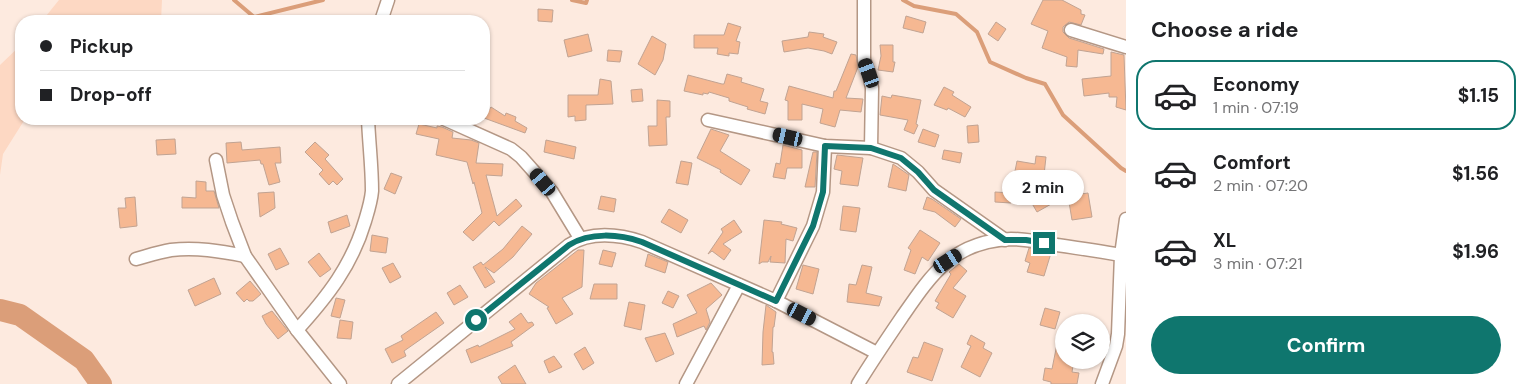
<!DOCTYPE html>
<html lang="en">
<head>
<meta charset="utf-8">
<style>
	:root { --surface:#fff; --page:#f2f2f2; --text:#202124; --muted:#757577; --line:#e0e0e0; --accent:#0f766e }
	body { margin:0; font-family:"DM Sans",sans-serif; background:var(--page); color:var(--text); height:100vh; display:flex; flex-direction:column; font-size:19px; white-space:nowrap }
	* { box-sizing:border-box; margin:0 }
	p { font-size:16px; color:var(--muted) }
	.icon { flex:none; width:28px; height:28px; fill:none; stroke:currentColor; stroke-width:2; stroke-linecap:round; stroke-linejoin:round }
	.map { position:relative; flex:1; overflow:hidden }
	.panel { display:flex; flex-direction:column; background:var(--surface); width:400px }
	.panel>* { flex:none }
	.guide { position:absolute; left:15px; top:15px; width:475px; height:110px; border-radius:20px; box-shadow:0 1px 4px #0004; display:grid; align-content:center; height:110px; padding:0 25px; background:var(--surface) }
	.buttons { position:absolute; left:1055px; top:314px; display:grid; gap:10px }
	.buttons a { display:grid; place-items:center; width:55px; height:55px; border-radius:50%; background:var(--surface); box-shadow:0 1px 4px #0004; font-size:25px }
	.end { position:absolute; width:22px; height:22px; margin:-11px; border:6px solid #0f766e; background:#fff; box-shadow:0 0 0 2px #fff }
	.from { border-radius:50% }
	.bubble { position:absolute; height:35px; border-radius:18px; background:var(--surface); box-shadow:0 1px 4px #0004; font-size:16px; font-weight:700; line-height:35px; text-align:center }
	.car { position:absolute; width:15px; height:30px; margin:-15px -8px; border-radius:6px; box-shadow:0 0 4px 1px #0007; background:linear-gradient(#222 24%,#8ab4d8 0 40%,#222 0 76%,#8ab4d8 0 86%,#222 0) }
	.guide b { display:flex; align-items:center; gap:18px; height:48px; font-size:19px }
	.guide b+b { border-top:1px solid var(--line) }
	.guide i { width:12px; height:12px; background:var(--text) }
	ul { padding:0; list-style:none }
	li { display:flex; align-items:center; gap:15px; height:70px; margin:0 10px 8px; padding:0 15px; border:2px solid transparent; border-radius:20px }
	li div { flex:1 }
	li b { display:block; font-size:19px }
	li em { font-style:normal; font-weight:700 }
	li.selected { border-color:var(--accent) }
	li>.icon { width:45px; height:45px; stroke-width:1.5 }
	h2 { padding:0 25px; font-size:22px; line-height:60px }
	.action { display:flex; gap:10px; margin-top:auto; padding:10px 25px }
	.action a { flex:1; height:58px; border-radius:30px; background:var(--accent); color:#fff; font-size:20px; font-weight:700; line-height:58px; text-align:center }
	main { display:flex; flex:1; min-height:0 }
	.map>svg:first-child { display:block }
	.green { fill:#fdd8c3 }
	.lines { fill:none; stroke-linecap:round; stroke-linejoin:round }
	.stream { stroke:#db9e79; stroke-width:4 }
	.river { stroke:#db9e79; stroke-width:22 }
	.building { fill:#f6b892; stroke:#c1a392 }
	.minor-casing { stroke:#b49785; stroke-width:15 }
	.minor { stroke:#fff; stroke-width:12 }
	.route { stroke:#0f766e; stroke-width:6 }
</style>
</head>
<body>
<main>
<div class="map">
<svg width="1126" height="384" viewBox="0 0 1126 384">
	<rect width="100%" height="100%" fill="#fdeadf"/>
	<g class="green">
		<path d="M59,0H162L161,21H42Z"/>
		<path d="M21,45V119H25L3,154L0,175V65Z"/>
	</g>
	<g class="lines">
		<g class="stream">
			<path d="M234,0L254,17L323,0"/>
			<path d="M572,0L586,3L587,0"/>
			<path d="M903,0L914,6L956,14L977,32L990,62L1026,78L1045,84L1063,115L1121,168L1126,171"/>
		</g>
		<path class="river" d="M0,310L20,315L84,360L101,384"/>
	</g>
	<g class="building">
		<path d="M1043,0H1062L1081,10V14L1085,15L1081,25L1069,22L1063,27V32L1069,38L1104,49L1103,54L1078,50L1077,67L1066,66L1067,57L1042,48L1048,31L1031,24Z"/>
		<path d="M538,9L553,10L552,22L538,21Z"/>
		<path d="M906,16L926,22L923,33L903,28Z"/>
		<path d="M996,22L1006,29L998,41L988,34Z"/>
		<path d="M728,23L741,27L736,41L740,42L738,54L729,53V56L717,54L718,48H694V35H724Z"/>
		<path d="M809,32L824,34L823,37L837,42L832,54L824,51L808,48L784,52L782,41L808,37Z"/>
		<path d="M588,34L592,51L568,57L564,40Z"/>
		<path d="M652,36L666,44L663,60L655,75L638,64Z"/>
		<path d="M880,45H893V62H895L893,72L878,70L881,56Z"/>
		<path d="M608,50L622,51L620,62L607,61Z"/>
		<path d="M1111,52L1124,55L1126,110L1116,107L1117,97H1109V93L1084,96L1082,79L1111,76Z"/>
		<path d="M851,54L856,55L858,67L846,98L863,99L861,112L840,110L835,127L820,123L823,109L802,104V120H788V101L785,100L789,86L833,98L834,91H836Z"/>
		<path d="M727,74L742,78L741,82L764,89L760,101L768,103L765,114L747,109L748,107L729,101V98L709,92L708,94L703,93V95L684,91L688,75L722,84H724Z"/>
		<path d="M600,79L611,81L613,104L586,105V120L575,121V116L568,117V95H598Z"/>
		<path d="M944,87L954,92L952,95L971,107L965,117L948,108L947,110L934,105Z"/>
		<path d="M642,89L643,101L632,102L631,90Z"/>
		<path d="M892,95L921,100L916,124L918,125L914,134L904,130L908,120L880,115L882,96L891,98Z"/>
		<path d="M657,100L670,101V117H666L667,145L649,146L648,126H657Z"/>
		<path d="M484,107L489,110L491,107L505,116L506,113L516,117L515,121L527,128L525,133L484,118Z"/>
		<path d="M419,124L437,128V126L442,127L453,132L452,138L471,140L479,143L476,163L503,164L502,176L486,175L497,216L516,199L522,206L499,226L494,221L473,241L463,232L482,213L474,182L473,184L467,162L436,155L439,139L416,134Z"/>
		<path d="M978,125L979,142L968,143L967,126Z"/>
		<path d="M711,129L729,135L720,151L750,170L741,185L720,172L721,170L697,158Z"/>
		<path d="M923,129L939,135L935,147L918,142Z"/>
		<path d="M175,139L176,154L157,155L156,140Z"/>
		<path d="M546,140L576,147L574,159L544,152Z"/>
		<path d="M241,142L242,150L280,147L281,163H275L280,182L269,185L263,164H261L260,160L227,163L226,143Z"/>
		<path d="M315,142L329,155L325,159L343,179L337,185L333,181L329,185L319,174L323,170L305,152Z"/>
		<path d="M783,145L802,150V168H787L785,179L773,177L776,163L780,164Z"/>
		<path d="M944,150L962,153L960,163L942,159Z"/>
		<path d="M813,152H817L815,187H805Z"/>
		<path d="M837,155L863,158L858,186L840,184L842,171L834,169Z"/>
		<path d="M1036,156L1046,157L1044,175L1015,171L1017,161L1035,164Z"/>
		<path d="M681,161L692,163L688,185L676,183Z"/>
		<path d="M893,164L909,175L906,191L888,187Z"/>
		<path d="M391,173L402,177L395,194L384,189Z"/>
		<path d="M196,181L206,182V191H214L219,208H182V197L196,198Z"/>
		<path d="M1046,190L1053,203L1037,212L1030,200Z"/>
		<path d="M274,192L275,208L260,217L258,193Z"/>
		<path d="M995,192L1012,193L1011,203L995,202Z"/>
		<path d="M1088,193L1092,217L1072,220L1068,196Z"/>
		<path d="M601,196L616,199L614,212L598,209Z"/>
		<path d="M135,197L137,226L120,228L118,208H126L125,198Z"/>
		<path d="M927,197L932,199L961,219L955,227L935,212L923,209Z"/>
		<path d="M843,206L860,208L856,232L840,230Z"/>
		<path d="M669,209L688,220L681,233L661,222Z"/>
		<path d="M347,215L350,226L331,233L328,222Z"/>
		<path d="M734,220L742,232L723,244L731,250L724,260L712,251L708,254L723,232L721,229Z"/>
		<path d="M764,220L782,222L781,224L797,228L793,241L786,239L785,263L770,262L771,256L768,262H762L759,264Z"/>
		<path d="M522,226L532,234L513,257L494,273L485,267L495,282L485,288L473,267L481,262L483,265L503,249Z"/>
		<path d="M920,230L940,243L928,261L922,257L915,274L904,270L911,250L908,248Z"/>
		<path d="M372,235L388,238L386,253L370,251Z"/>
		<path d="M280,248L289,264L276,270L268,254Z"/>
		<path d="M1029,248L1051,253L1044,276L1027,272L1030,263L1025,261Z"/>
		<path d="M578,250H584L582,287L562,298L573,314L556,324L547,308L549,307L529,294L536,283Z"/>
		<path d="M603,250L616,253L612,267L599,264Z"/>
		<path d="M319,253L331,269L320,277L308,262Z"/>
		<path d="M648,254L668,262L665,273L645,266Z"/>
		<path d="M393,263L401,277L390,283L382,268Z"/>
		<path d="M959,264L967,271L953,288L966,296L953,318L936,308L939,303L935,301L951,274L949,272Z"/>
		<path d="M803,265L819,269L813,294L796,289Z"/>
		<path d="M862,265L872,267L866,293L882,297L879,306L847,302L849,284L856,285Z"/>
		<path d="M214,278L221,294L195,306L188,290Z"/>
		<path d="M250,281L261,294L253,301H249L247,299L244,302L236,293Z"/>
		<path d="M711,283L722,295L706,309L710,322L706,330L704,326L677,337L673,324L697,313L687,295Z"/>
		<path d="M594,284H617V299H590Z"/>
		<path d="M460,285L468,297L454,305L447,293Z"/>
		<path d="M668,291L679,296L673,308L662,303Z"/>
		<path d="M336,298L345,300L340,318L331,316Z"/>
		<path d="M629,302L645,305L641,330L624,326Z"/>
		<path d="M766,305L776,312L774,327H773L772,352H773L774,364L762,365L763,332Z"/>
		<path d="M1045,308L1060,312L1055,329L1040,325Z"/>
		<path d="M272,311L288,331L278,339L266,324L262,316Z"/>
		<path d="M436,312L444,323L404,351L406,356L392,363L385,349L403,340L401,336Z"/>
		<path d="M521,313L528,323L532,322L534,325L511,342L513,346L471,363L466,350L478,345L479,347L515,329L509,322Z"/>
		<path d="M340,320L353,322L351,339L337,338Z"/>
		<path d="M665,333L674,354L656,362L645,338Z"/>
		<path d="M1059,334H1064V360H1074L1072,372L1079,373L1077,384H1051V382L1043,380L1045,368L1052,369Z"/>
		<path d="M971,335L985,343L983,348L992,353L980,377L961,367L971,346L967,344Z"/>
		<path d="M924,342L943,349L932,381L907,372L913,357L918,358Z"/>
		<path d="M585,347L594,363L583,370L574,354Z"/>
		<path d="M554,356L562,367L549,373L544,361Z"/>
		<path d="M515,365L526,384H502L498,377Z"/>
	</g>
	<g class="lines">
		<defs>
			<g id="minor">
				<path d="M864,0V60L869,73L872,88L871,148"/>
				<path d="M381,21L388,0"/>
				<path d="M1071,30L1126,47"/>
				<path d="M444,119L511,149L521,157L552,192L580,238"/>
				<path d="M708,120L825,146L871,148L901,158L918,172L934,190L1005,240"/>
				<path d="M216,160L223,195L232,222L245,256L297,330L340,384"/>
				<path d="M136,259C147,256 159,252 171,250C196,247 220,251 245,256"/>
				<path d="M776,301L813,226L823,192L825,146"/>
				<path d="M297,330C328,296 352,265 365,221C368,211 371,202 372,191C372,167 369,143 368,119"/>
				<path d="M398,384L569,245C590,231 619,234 642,242L776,301L877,353"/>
				<path d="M686,384L739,285"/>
				<path d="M858,384C872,361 887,339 902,317C931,275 953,241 1011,239C1026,239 1042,242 1057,245C1078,248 1099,251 1121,255"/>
				<path d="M1102,384L1116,346L1118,334L1121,255L1126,219"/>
			</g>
		</defs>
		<use href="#minor" class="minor-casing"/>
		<use href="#minor" class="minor"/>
	</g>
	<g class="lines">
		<path class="route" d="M476,320L569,245C590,232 619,234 642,242L776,301L813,226L823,192L825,146L871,148L901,158L918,172L934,190L1005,240H1026L1044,243"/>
	</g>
</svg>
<div class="buttons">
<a><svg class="icon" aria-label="layers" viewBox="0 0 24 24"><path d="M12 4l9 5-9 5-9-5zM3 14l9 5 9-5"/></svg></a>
</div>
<i class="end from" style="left:476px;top:320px"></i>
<i class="end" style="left:1044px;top:243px"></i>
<div class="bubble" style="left:1002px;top:170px;width:82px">2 min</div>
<i class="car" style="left:869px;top:73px;rotate:340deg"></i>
<i class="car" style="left:788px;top:137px;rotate:283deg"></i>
<i class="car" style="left:543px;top:182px;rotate:320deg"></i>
<i class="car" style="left:948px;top:261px;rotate:58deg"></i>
<i class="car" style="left:802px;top:314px;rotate:117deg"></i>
<div class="guide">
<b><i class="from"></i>Pickup</b>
<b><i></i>Drop-off</b>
</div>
</div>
<section class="panel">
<h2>Choose a ride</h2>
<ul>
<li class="selected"><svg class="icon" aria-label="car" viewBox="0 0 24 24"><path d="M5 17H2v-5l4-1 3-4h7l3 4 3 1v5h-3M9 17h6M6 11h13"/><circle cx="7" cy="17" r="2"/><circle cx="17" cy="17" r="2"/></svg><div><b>Economy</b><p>1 min · 07:19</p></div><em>$1.15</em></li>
<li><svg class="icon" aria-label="car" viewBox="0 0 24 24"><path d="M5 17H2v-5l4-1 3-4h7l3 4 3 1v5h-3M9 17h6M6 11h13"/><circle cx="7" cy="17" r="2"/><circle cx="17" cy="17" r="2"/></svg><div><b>Comfort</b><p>2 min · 07:20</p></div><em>$1.56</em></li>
<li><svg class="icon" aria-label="car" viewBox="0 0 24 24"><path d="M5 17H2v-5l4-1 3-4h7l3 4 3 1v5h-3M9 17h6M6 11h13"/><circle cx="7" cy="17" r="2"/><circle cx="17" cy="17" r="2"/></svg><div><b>XL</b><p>3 min · 07:21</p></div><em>$1.96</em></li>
</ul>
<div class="action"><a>Confirm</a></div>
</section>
</main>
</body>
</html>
